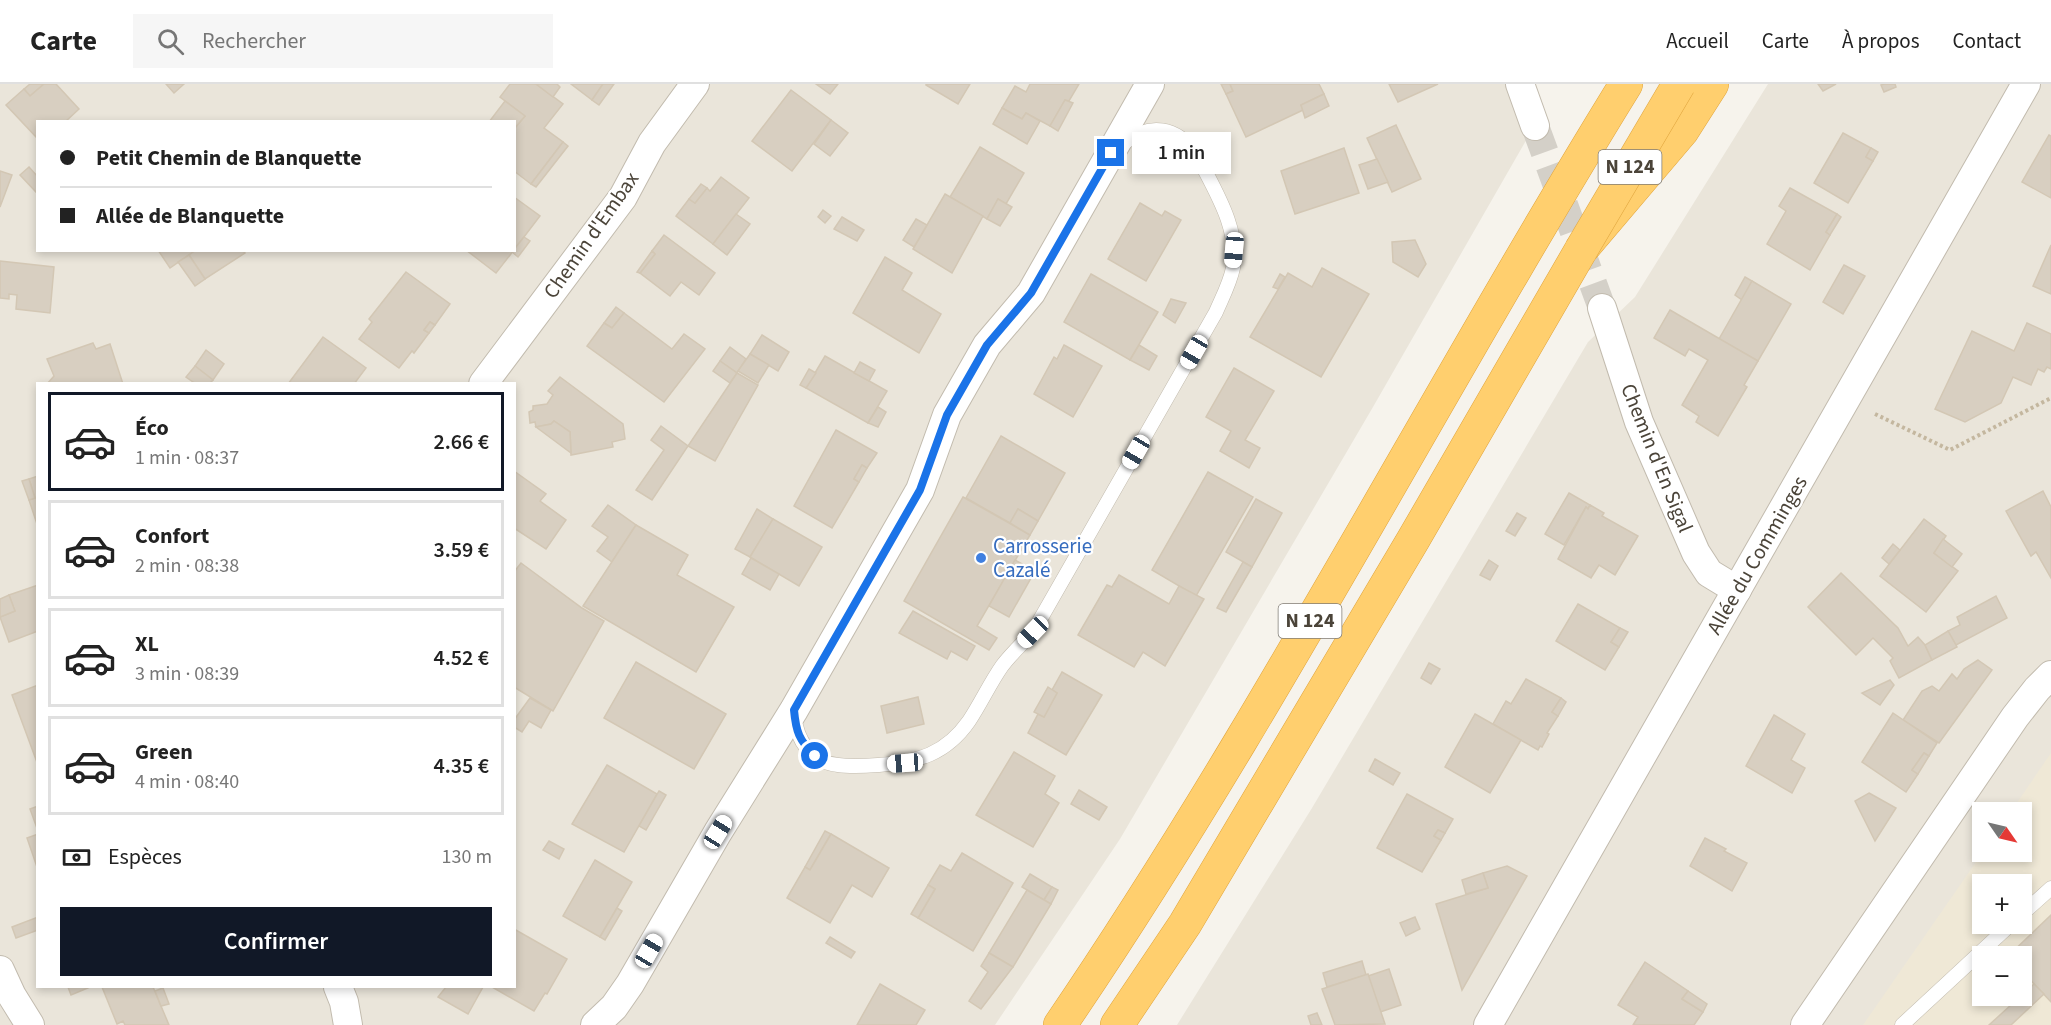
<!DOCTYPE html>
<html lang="fr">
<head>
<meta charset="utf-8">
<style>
	:root { --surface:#fff; --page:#f6f6f6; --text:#222; --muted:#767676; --line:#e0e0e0; --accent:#111827 }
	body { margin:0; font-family:"Source Sans 3",sans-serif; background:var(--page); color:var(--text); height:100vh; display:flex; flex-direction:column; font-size:22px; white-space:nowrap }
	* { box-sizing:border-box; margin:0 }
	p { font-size:20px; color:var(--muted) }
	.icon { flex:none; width:33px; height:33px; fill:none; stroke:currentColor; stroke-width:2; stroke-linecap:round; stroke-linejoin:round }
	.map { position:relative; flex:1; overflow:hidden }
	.panel { position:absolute; left:36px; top:298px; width:480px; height:606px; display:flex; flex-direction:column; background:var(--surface); border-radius:0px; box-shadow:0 3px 9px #0003 }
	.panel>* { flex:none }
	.guide { position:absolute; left:36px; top:36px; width:480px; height:132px; border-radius:0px; box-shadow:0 3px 9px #0003; display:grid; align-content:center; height:132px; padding:0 24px; background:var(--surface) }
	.needle { width:39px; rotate:124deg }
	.fabs { position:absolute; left:1972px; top:718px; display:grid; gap:12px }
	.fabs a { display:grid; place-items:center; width:60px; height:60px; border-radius:0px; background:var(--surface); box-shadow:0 3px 9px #0003; font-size:30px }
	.end { position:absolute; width:27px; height:27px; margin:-14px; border:8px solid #1a73e8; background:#fff; box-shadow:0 0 0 3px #fff }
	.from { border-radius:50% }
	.bubble { position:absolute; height:42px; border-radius:0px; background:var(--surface); box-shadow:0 3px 9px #0003; font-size:20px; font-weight:600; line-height:42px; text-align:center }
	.car { position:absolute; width:18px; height:36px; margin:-18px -9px; border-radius:8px; box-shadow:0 0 4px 2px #0007; background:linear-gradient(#fff 24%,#345 0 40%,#fff 0 76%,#345 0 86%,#fff 0) }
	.guide b { display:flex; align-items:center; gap:21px; height:57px; font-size:22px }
	.guide b+b { border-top:2px solid var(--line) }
	.guide i { width:15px; height:15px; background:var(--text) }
	ul { padding:10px 0 0; list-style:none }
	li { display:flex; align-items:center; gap:18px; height:99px; margin:0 12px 9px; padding:0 12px; border:3px solid var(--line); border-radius:0px }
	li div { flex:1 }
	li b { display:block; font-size:22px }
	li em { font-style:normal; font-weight:600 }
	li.active { border-color:var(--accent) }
	li>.icon { width:54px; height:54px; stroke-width:1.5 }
	.pay { display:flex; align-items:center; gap:15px; height:66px; padding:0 24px; font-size:22px }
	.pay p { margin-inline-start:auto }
	.button { display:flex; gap:12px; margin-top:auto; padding:12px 24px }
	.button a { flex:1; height:69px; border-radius:0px; background:var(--accent); color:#fff; font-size:24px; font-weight:600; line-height:69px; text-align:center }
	header { display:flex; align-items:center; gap:36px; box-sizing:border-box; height:84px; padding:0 30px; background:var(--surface); border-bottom:2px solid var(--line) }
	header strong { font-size:28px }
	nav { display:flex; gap:33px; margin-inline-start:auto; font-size:21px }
	.search { width:420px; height:54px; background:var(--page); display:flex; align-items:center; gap:15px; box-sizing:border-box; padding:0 21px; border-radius:0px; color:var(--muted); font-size:22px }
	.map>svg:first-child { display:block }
	.residential { fill:#eae5da; fill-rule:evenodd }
	.education { fill:#efe8d6; fill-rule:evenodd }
	.building { fill:#d8cfc1; stroke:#d3c7b4; stroke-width:1.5 }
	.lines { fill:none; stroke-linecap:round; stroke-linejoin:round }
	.street-tunnel { stroke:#d4d0c8; stroke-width:28; stroke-dasharray:28 14; stroke-linecap:butt }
	.lane-casing { stroke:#c2bbae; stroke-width:15 }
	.street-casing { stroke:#c2bbae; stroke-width:30 }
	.highway-casing { stroke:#e0a43c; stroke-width:34 }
	.path { stroke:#c4b79f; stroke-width:4; stroke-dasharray:3 3; stroke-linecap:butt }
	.lane { stroke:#fff; stroke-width:14 }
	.street { stroke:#fff; stroke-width:28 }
	.highway { stroke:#ffcf6e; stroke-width:33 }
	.highway-bridge-casing { stroke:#e0a43c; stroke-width:34; stroke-linecap:butt }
	.highway-bridge { stroke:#ffcf6e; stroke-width:33 }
	.route { stroke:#1a73e8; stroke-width:8 }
	.shop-dot { fill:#3f7fe0; stroke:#fff; stroke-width:2 }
	.labels { text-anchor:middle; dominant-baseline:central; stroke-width:4.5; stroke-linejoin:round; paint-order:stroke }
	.shield { fill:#fff; stroke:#817c74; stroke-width:1.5 }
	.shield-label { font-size:20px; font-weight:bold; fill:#4b4439 }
	.street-label { font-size:21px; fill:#4b4439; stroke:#fff }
	.shop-label { font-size:21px; fill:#366cbe; stroke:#fff; text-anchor:start }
</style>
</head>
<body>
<header>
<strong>Carte</strong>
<div class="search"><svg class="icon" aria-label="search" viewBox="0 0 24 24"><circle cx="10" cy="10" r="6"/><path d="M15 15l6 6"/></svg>Rechercher</div>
<nav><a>Accueil</a><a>Carte</a><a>À propos</a><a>Contact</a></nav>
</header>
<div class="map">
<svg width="2051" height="941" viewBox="0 0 2051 941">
	<rect width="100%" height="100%" fill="#f6f3ec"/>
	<g class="residential">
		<path d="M0,0H1512L1528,53L1373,323L1120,755L995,941H0ZM38,38H514V166H38ZM38,300H514V903H38Z"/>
		<path d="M1768,0H2051V941H1177L1312,724L1588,258L1635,213ZM1983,729H2022V768H1983ZM1983,801H2022V840H1983ZM1983,873H2022V912H1983Z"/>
	</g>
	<path class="education" d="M2051,669V941H1863L1983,768H2022V729H2010ZM1983,801H2022V840H1983ZM1983,873H2022V912H1983Z"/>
	<g class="building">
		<path d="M30,0H44L30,12L24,5Z"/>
		<path d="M44,0H56L79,25L65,38H38V55L6,21L24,5L30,12Z"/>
		<path d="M166,0H184L174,9Z"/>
		<path d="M510,0H536L563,20L544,44L563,58L531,100L514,87V45L525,32L500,13Z"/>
		<path d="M536,0H557L560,3L553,13Z"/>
		<path d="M571,0H603L592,16Z"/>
		<path d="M603,0H614L599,21L592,16Z"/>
		<path d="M816,0H838L830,10Z"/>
		<path d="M926,0H970L958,20L926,1Z"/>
		<path d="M1030,0H1079L1069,17L1065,16L1050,42L1026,29L1022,35L1002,24L1015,2L1026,8Z"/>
		<path d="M1221,0H1230L1233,7L1226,10Z"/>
		<path d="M1230,0H1319L1324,10L1301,21L1303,26L1246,53L1226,10L1233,7Z"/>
		<path d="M1389,0H1438L1398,18Z"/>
		<path d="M1818,0H1836L1823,7Z"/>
		<path d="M1884,0H1895L1896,3L1884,8L1881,1Z"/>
		<path d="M791,6L831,36L792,87L752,57Z"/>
		<path d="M1324,10L1329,22L1305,34L1301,21Z"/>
		<path d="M1065,16L1073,19L1058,47L1050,42Z"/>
		<path d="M505,17L525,32L514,45V38H489Z"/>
		<path d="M1002,24L1022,35L1026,29L1040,37L1027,60L993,40Z"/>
		<path d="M831,36L848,49L830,72L814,60Z"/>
		<path d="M1396,41L1421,95L1392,108L1367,54Z"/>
		<path d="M1843,49L1871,64L1866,73L1873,77L1848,119L1814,99Z"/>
		<path d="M2049,51L2051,52V114L2022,98Z"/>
		<path d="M563,58L568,62L536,103L531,100Z"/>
		<path d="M980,63L1024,89L1006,120L998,115L987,135L950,113Z"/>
		<path d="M1344,64L1359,109L1295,130L1281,87Z"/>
		<path d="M1871,64L1878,68L1873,77L1866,73Z"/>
		<path d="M1377,75L1388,98L1368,105L1359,81Z"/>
		<path d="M29,83L38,93V107L36,108L20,91Z"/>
		<path d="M0,87L12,91L0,123Z"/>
		<path d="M721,93L749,114L713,160L676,132L689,115L695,119L707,104L710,107Z"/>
		<path d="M701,100L707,104L695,119L689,115Z"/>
		<path d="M1790,104L1837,130L1826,148L1830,151L1810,186L1767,160L1786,127L1779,122Z"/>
		<path d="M945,110L983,132L952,189L913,165Z"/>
		<path d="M514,113L540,132L514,166Z"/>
		<path d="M998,115L1012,123L1000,142L987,135Z"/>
		<path d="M1140,119L1162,132L1165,127L1181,136L1146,197L1108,175Z"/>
		<path d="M823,126L831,132L825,139L818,133Z"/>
		<path d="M736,130L750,140L727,171L713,160Z"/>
		<path d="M1837,130L1841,133L1830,151L1826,148Z"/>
		<path d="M842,133L864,146L857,157L834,145Z"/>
		<path d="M916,135L927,141L914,163L903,156Z"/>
		<path d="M664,151L715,189L699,211L681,198L670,212L640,189L655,170L652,167Z"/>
		<path d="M524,153L530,157L518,173L512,168Z"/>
		<path d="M1415,156L1426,180L1418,193L1393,178L1392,158Z"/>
		<path d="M2051,161V210L2033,202Z"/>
		<path d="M158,166H196L170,184Z"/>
		<path d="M196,166H241L245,169L205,195L189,171Z"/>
		<path d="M466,166H514L496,189Z"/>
		<path d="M652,167L655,170L640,189L637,188Z"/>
		<path d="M189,171L205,195L195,202L178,178Z"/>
		<path d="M885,173L912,189L902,206L941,230L919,269L853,229Z"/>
		<path d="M0,177L54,183L50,229L16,225L17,211L9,210V215L0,214Z"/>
		<path d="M1844,181L1865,192L1843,230L1823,218Z"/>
		<path d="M1322,184L1369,210L1321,293L1250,253L1288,189L1312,203Z"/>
		<path d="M406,188L450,220L435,241L430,238L424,246L429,249L414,269L412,267L399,284L359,255L372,238L369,235Z"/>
		<path d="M1091,190L1158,228L1130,276L1064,238Z"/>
		<path d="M1280,190L1285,193L1278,205L1273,203Z"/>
		<path d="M1745,193L1752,197L1742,216L1735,211Z"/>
		<path d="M1752,197L1791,220L1758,277L1719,255Z"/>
		<path d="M1171,215L1186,219L1175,239L1163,231Z"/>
		<path d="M616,223L624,229L612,244L604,239Z"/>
		<path d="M1670,226L1758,277L1744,301L1747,303L1718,352L1696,338L1699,332L1682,321L1708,276L1689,265L1685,272L1654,254Z"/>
		<path d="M624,229L672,265L684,250L705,265L664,318L587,262L604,239L612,244Z"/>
		<path d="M430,238L435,241L429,249L424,246Z"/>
		<path d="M2027,239L2051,250V285L2047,283L2044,288L2038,285L2031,301L2013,293L2001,319L1965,338L1935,325L1972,247L2014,267Z"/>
		<path d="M762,251L789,268L778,287L750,270Z"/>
		<path d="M323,253L366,284L354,300H288Z"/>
		<path d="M93,259L96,265L110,260L123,300H47L54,292L47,275Z"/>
		<path d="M1064,261L1102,282L1073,333L1034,310L1054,273L1057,275Z"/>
		<path d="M1139,261L1157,272L1149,286L1130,276Z"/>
		<path d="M730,263L746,275L737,289L720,277Z"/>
		<path d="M206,266L224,280L213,296L195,282Z"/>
		<path d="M750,270L769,281L758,299L738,287Z"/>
		<path d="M825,272L887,307L868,339L806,304Z"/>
		<path d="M720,277L737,289L730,299L713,287Z"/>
		<path d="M860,278L875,286L869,297L854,289Z"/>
		<path d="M195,282L213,296L209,300H196L186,293Z"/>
		<path d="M1234,284L1274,307L1245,356L1260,364L1249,384L1220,367L1231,347L1206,333Z"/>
		<path d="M809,285L816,289L806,304L800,301Z"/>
		<path d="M737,289L758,301L715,377L688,362Z"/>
		<path d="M560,293L623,340L625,355L612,358L613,363L571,371L570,348L554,337L551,340L536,343L535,338L530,339L529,328L533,326V322L547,320L553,311L548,307Z"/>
		<path d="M878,323L886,328L878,343L868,339Z"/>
		<path d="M554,337L570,348L571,369L536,343L551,340Z"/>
		<path d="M661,342L688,362L652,416L636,406L664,366L651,356Z"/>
		<path d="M836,346L877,369L867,384L862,381L854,395L859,398L832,444L794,422Z"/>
		<path d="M1001,352L1065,389L1038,437L1018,425L1010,439L966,414Z"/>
		<path d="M862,381L867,384L859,398L854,395Z"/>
		<path d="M514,387L546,410L540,417L566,436L546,465L514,444Z"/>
		<path d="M1208,388L1253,413L1196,512L1152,486Z"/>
		<path d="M38,392V443L29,416L35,414L29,395Z"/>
		<path d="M29,395L35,414L29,416L22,397Z"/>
		<path d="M2043,407L2051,423V494L2036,468L2031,472L2006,427Z"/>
		<path d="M1569,409L1590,421L1588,425L1586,423L1564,461L1545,450Z"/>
		<path d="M963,413L1030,451L977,542L997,554L989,566L904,517Z"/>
		<path d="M1256,415L1282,429L1252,483L1226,468Z"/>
		<path d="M608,421L636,441L612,478L597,467L608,453L592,442Z"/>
		<path d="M1590,421L1604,429L1602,432L1638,452L1615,491L1599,481L1591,494L1558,475L1586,423L1588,425Z"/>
		<path d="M757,425L773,435L750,473L735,465Z"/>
		<path d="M1018,425L1038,437L1030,451L1010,439Z"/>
		<path d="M1517,429L1526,434L1515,452L1506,447Z"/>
		<path d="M773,435L822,463L799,502L750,473Z"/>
		<path d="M1924,435L1946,452L1934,469L1958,487L1926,528L1880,492Z"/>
		<path d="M636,441L688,471L677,491L734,523L696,588L583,522Z"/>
		<path d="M1943,455L1962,470L1952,483L1934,469Z"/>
		<path d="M1893,460L1900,466L1889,480L1882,474Z"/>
		<path d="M751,474L779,490L770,506L742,490Z"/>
		<path d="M1015,476L1035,487L1009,533L989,522Z"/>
		<path d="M1489,476L1498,482L1490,496L1480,491Z"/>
		<path d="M1243,478L1252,483L1226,528L1217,524Z"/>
		<path d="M521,479L582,524L604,537L553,627L514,603V488Z"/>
		<path d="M1841,489L1898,544L1908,562L1918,553L1925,561L1932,576L1899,594L1890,577L1893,574L1873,554L1856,571L1808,523Z"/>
		<path d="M1119,491L1169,520L1179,502L1204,515L1165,582L1143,568L1134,583L1078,551L1107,501L1112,503Z"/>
		<path d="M38,501V547L9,558L0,533L15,527L9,511Z"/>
		<path d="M9,511L15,527L0,533V515Z"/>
		<path d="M1996,512L2007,534L1956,561L1948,547L1960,541L1957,533Z"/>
		<path d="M1578,520L1620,544L1611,558L1619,563L1605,586L1556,557Z"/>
		<path d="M913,527L975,562L967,576L951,567L947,575L899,549Z"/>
		<path d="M1620,544L1628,548L1619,563L1611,558Z"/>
		<path d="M1948,547L1957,563L1932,576L1925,561Z"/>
		<path d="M1978,576L1992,586L1939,659L1903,636L1922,607L1932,602L1939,607L1952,590L1957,595L1964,585Z"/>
		<path d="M636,578L726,630L694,685L604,634Z"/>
		<path d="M1429,579L1440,585L1431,600L1421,594Z"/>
		<path d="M1062,588L1102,611L1066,671L1028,649L1038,630L1044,633L1057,609L1052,606Z"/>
		<path d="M1526,595L1561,614L1552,628L1558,632L1547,649L1549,650L1542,663L1540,662L1538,666L1493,640L1506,617L1511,620Z"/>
		<path d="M1890,596L1894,601L1880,621L1862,609Z"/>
		<path d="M38,601V681L12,611Z"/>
		<path d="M1048,603L1057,609L1044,633L1034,628Z"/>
		<path d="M918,613L924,640L887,649L881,622Z"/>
		<path d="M530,614L551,626L541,644L529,637L522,648L514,643V636Z"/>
		<path d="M1561,614L1566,618L1558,632L1552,628Z"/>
		<path d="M1893,629L1937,659L1929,672L1924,669L1912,686L1918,690L1906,708L1862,678Z"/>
		<path d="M1475,630L1521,656L1490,709L1445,683Z"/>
		<path d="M1774,631L1805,650L1791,676L1805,684L1792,709L1746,682Z"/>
		<path d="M1014,668L1055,692L1045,710L1059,719L1033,763L976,731Z"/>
		<path d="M1924,669L1929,672L1918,690L1912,686Z"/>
		<path d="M1375,675L1400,689L1393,701L1369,687Z"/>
		<path d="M607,681L657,710L624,768L572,740Z"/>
		<path d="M1079,706L1107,723L1099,736L1071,720Z"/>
		<path d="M659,707L666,711L646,746L639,742Z"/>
		<path d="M1869,709L1896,724L1875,757L1855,717Z"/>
		<path d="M1407,710L1453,735L1445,749L1438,746L1434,752L1441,756L1422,788L1377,764Z"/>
		<path d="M38,722V747L30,725Z"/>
		<path d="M1438,746L1445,749L1441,756L1434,752Z"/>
		<path d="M825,747L831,750L810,786L805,783Z"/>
		<path d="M38,750V783H37L27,754Z"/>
		<path d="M831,750L889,784L872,813L852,801L830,839L787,814L805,783L810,786Z"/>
		<path d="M1705,754L1726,765L1724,767L1747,779L1732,807L1690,782Z"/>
		<path d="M549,757L564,765L559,775L543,766Z"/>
		<path d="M962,769L1013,799L973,867L918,834L935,805L928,801L940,781L951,787Z"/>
		<path d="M595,776L632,798L600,853L563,832Z"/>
		<path d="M1507,782L1527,792L1462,906L1436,820L1488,804L1483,789Z"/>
		<path d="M1483,789L1488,804L1466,810L1462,796Z"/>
		<path d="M1030,790L1052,803L1044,816L1022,803Z"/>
		<path d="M928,801L935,805L918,834L911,830Z"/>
		<path d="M1052,803L1058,806L1051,820L1044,816Z"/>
		<path d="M1027,806L1051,820L1013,883L989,869Z"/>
		<path d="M617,824L622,827L605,856L600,853Z"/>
		<path d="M2051,831V918L2022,887V873L2008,872Z"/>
		<path d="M38,833V846L16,854L12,843Z"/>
		<path d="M1415,833L1420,845L1406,852L1400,839Z"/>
		<path d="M514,845L567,875L547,910L545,909L534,927L492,903H514Z"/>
		<path d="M830,853L855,868L851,874L826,859Z"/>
		<path d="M989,869L1013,883L981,925L969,917L988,888L981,882Z"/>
		<path d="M1362,877L1366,891L1327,903L1323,889Z"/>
		<path d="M1645,878L1688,907L1682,915L1703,928L1694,941H1633L1638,933L1618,921Z"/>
		<path d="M1389,885L1401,921L1380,928L1368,892Z"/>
		<path d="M1368,890L1385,940L1335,941L1322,905Z"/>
		<path d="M880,900L925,926L916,941H857Z"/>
		<path d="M2034,900L2044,910L2011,941H1989Z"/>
		<path d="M68,903H90L71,911Z"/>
		<path d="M102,903H153L169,941H125L123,937L117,940Z"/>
		<path d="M446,903H483L468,930L438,913Z"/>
		<path d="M163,904L169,920L161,922L155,907Z"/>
		<path d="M1688,907L1707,920L1703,928L1682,915Z"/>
		<path d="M1317,929L1322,941H1311L1308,932Z"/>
	</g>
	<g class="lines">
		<path class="street-tunnel" d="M1535,42L1602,224"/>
		<defs>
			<g id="lane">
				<path d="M794,631C797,656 810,678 838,681C852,683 865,682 879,681C918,678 946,670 969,637C981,619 990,599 1002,582C1011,570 1023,559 1033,548L1216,228C1222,214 1230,199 1233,184C1240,143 1213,104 1196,69C1176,43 1150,38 1124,59"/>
				<path d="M2022,830L2051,804"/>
				<path d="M1902,941L2011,840"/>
			</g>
			<g id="street">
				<path d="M1520,0L1535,42"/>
				<path d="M1602,224L1639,338L1696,469L1709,489L1737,506"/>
				<path d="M483,300L623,113L652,59L695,0"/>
				<path d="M0,886L12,912L30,941"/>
				<path d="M338,903L344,918L348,941"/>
				<path d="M595,941L614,923L630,900L718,748L794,626L920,406L947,331L987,261L1031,209L1150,0"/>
				<path d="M1488,941L2026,0"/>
				<path d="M1805,941L2015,633L2037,605L2051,591"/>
			</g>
			<g id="highway">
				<path d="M1060,941C1266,639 1434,311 1626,0"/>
				<path d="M1117,941L1185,840L1413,456L1581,166L1682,47L1712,0"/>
			</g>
		</defs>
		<use href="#lane" class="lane-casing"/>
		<use href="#street" class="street-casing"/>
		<use href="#highway" class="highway-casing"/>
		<path class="path" d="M1875,330L1950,366L2051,314"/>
		<use href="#lane" class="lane"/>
		<use href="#street" class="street"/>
		<use href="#highway" class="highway"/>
		<defs>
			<path id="highway-bridge" d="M1581,166L1679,0"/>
		</defs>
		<use href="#highway-bridge" class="highway-bridge-casing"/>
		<use href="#highway-bridge" class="highway-bridge"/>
	</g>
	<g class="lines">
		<path class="route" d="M815,672C799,656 796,648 794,626L920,406L947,331L987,261L1031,209L1111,69"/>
	</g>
	<circle class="shop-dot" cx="981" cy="474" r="6"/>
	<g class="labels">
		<g class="shield">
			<rect x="1598.5" y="66" width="63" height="34" rx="4.5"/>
			<rect x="1278.5" y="520" width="63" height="34" rx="4.5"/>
		</g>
		<g class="shield-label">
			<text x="1630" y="83">N 124</text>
			<text x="1310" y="537">N 124</text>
		</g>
		<g class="street-label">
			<text transform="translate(591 151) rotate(-55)">Chemin d'Embax</text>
			<text transform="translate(1657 374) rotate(68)">Chemin d'En Sigal</text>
			<text transform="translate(1757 471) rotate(-60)">Allée du Comminges</text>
		</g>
		<g class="shop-label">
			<text x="993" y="462">Carrosserie<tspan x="993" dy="24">Cazalé</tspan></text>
		</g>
	</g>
</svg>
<div class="fabs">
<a><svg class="needle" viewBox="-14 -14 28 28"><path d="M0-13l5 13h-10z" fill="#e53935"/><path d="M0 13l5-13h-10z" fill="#767676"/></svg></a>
<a>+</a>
<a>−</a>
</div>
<i class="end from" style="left:815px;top:672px"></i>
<i class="end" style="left:1111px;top:69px"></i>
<div class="bubble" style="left:1132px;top:48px;width:99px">1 min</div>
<i class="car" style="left:1234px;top:166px;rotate:185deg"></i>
<i class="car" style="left:1194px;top:268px;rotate:210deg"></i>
<i class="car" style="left:1136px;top:368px;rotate:210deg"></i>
<i class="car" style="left:1033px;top:548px;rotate:224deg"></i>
<i class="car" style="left:905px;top:679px;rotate:266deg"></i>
<i class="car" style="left:718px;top:748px;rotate:32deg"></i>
<i class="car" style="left:649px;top:867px;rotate:30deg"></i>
<div class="guide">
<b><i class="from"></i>Petit Chemin de Blanquette</b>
<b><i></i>Allée de Blanquette</b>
</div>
<section class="panel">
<ul>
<li class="active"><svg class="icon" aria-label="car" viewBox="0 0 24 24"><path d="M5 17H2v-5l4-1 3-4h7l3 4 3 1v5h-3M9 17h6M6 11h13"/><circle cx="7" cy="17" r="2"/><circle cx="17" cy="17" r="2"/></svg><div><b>Éco</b><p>1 min · 08:37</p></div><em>2.66 €</em></li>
<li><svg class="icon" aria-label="car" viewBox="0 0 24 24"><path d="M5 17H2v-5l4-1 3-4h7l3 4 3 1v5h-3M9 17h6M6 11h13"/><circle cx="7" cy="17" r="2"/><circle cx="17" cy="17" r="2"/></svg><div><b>Confort</b><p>2 min · 08:38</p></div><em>3.59 €</em></li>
<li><svg class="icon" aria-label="car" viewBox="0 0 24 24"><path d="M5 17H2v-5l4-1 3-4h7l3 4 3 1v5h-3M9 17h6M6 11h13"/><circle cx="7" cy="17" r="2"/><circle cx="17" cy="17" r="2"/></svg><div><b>XL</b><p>3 min · 08:39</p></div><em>4.52 €</em></li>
<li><svg class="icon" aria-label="car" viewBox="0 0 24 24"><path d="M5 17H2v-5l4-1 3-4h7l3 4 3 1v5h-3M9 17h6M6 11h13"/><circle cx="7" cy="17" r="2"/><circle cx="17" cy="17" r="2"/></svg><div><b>Green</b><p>4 min · 08:40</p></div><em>4.35 €</em></li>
</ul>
<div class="pay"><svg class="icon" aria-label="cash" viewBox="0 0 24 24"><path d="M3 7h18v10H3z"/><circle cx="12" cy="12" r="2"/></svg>Espèces<p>130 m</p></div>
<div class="button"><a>Confirmer</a></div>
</section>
</div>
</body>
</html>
